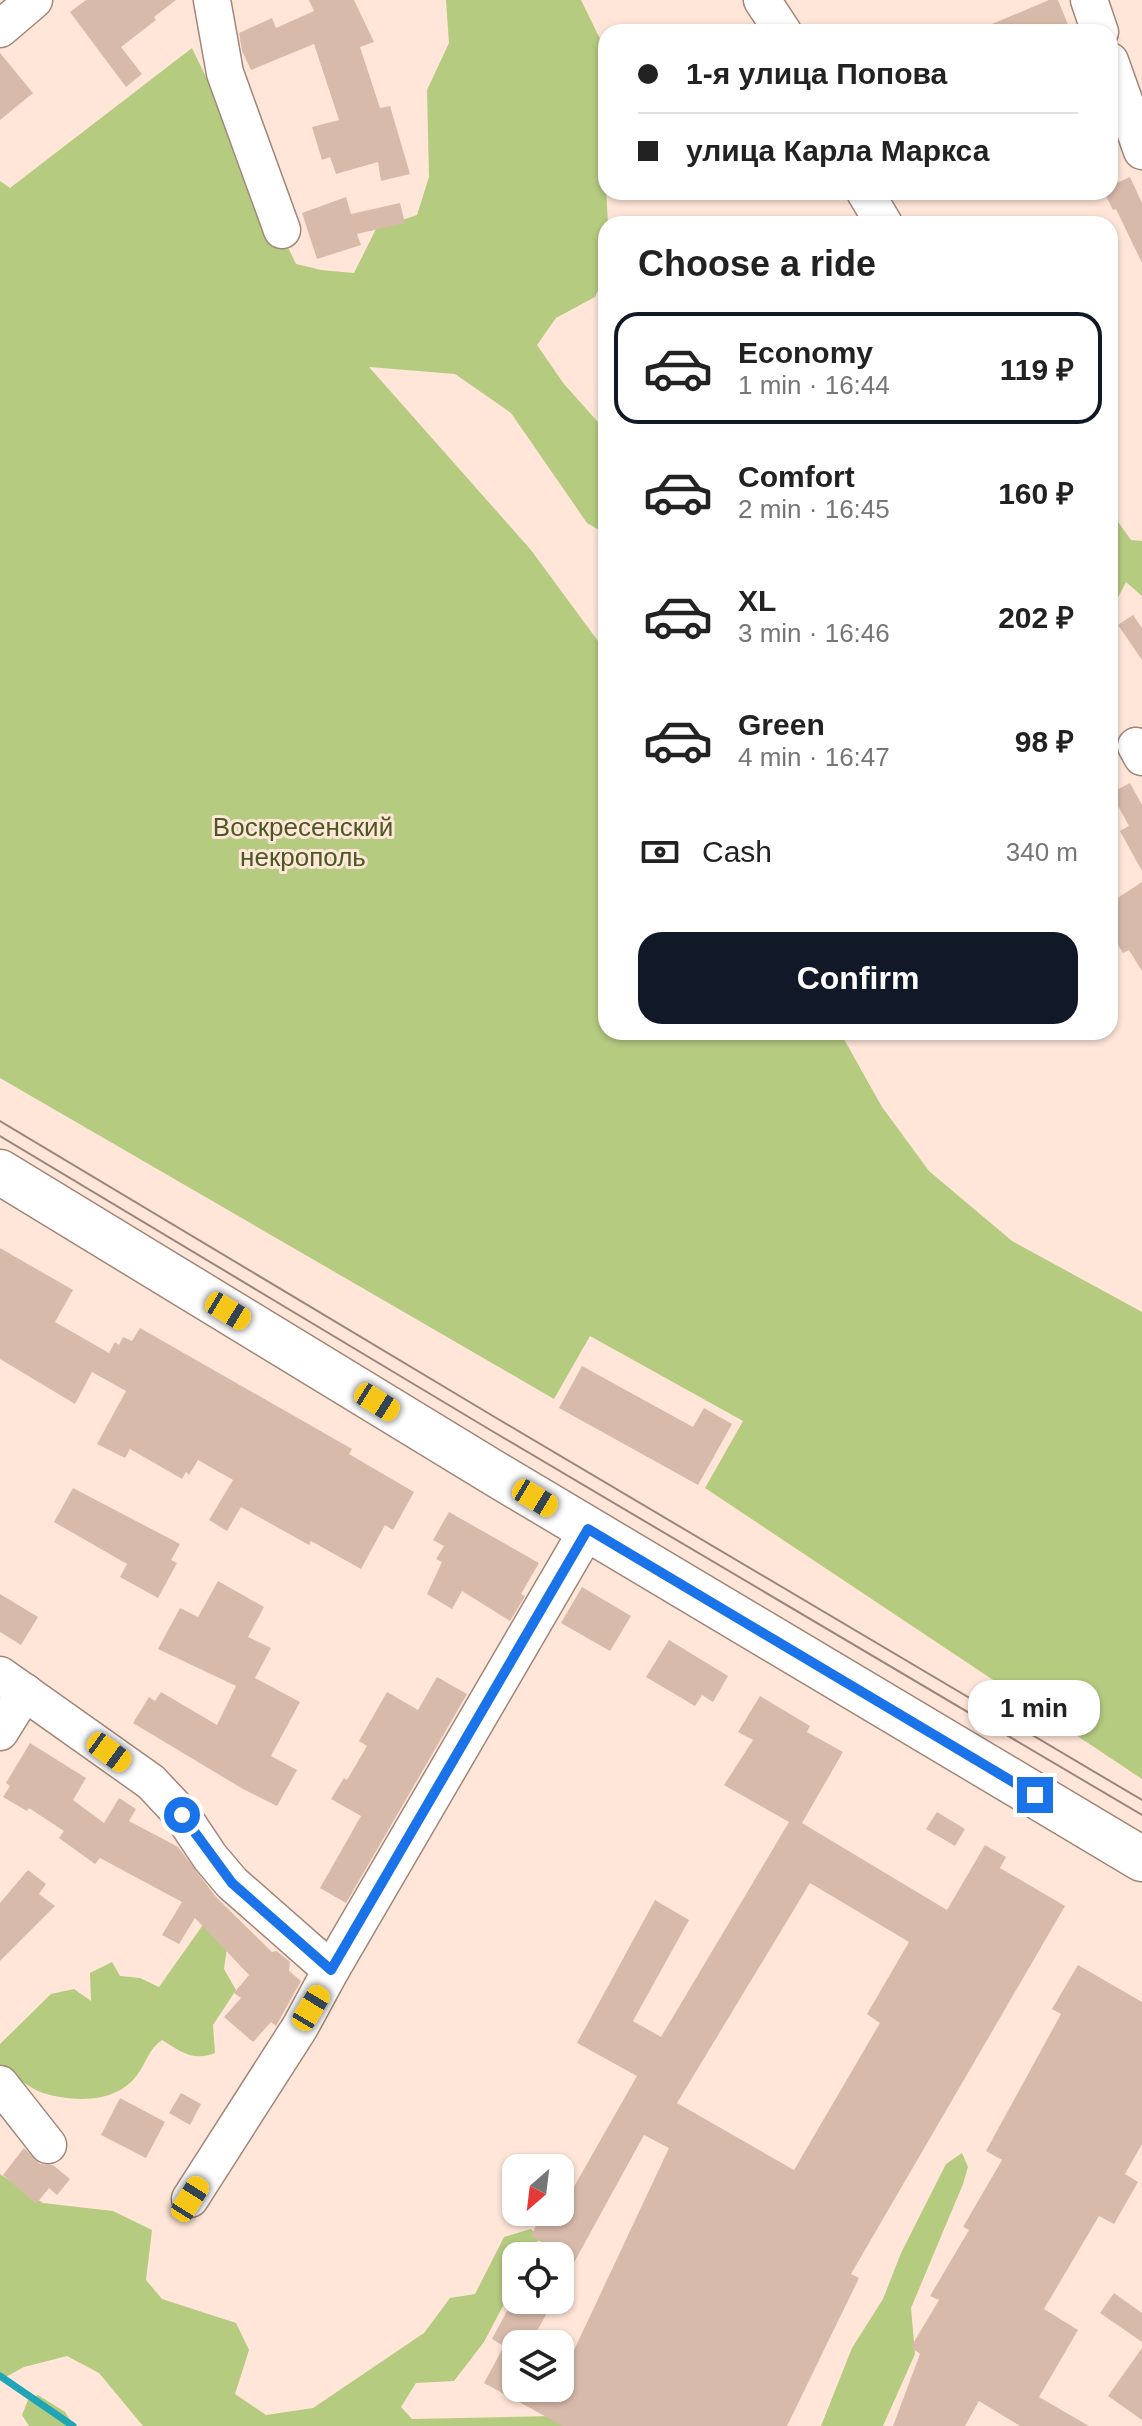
<!DOCTYPE html>
<html lang="en">
<head>
<meta charset="utf-8">
<style>
	:root { --surface:#fff; --page:#f6f6f6; --text:#222; --muted:#767676; --line:#e0e0e0; --accent:#111827 }
	body { margin:0; font-family:Arial,sans-serif; background:var(--page); color:var(--text); height:100vh; display:flex; flex-direction:column; font-size:30px; white-space:nowrap }
	* { box-sizing:border-box; margin:0 }
	p { font-size:26px; color:var(--muted) }
	.icon { flex:none; width:44px; height:44px; fill:none; stroke:currentColor; stroke-width:2; stroke-linecap:round; stroke-linejoin:round }
	.map { position:relative; flex:1; overflow:hidden }
	.side { position:absolute; left:598px; top:216px; width:520px; height:824px; display:flex; flex-direction:column; background:var(--surface); border-radius:24px; box-shadow:0 2px 6px #0004 }
	.side>* { flex:none }
	.guide { position:absolute; left:598px; top:24px; width:520px; height:176px; border-radius:24px; box-shadow:0 2px 6px #0004; display:grid; align-content:center; height:176px; padding:0 40px; background:var(--surface) }
	.needle { width:52px; rotate:208deg }
	.fabs { position:absolute; left:502px; top:2154px; display:grid; gap:16px }
	.fabs a { display:grid; place-items:center; width:72px; height:72px; border-radius:16px; background:var(--surface); box-shadow:0 2px 6px #0004; font-size:40px }
	.end { position:absolute; width:36px; height:36px; margin:-18px; border:10px solid #1a73e8; background:#fff; box-shadow:0 0 0 4px #fff }
	.from { border-radius:50% }
	.bubble { position:absolute; height:56px; border-radius:24px; background:var(--surface); box-shadow:0 2px 6px #0004; font-size:26px; font-weight:600; line-height:56px; text-align:center }
	.car { position:absolute; width:24px; height:48px; margin:-24px -12px; border-radius:10px; box-shadow:0 0 6px 2px #0007; background:linear-gradient(#f5c518 24%,#345 0 40%,#f5c518 0 76%,#345 0 86%,#f5c518 0) }
	.guide b { display:flex; align-items:center; gap:28px; height:76px; font-size:30px }
	.guide b+b { border-top:2px solid var(--line) }
	.guide i { width:20px; height:20px; background:var(--text) }
	ul { padding:0; list-style:none }
	li { display:flex; align-items:center; gap:24px; height:112px; margin:0 16px 12px; padding:0 24px; border:4px solid transparent; border-radius:24px }
	li div { flex:1 }
	li b { display:block; font-size:30px }
	li em { font-style:normal; font-weight:600 }
	li.selected { border-color:var(--accent) }
	li>.icon { width:72px; height:72px; stroke-width:1.5 }
	h2 { padding:0 40px; font-size:36px; line-height:96px }
	.pay { display:flex; align-items:center; gap:20px; height:88px; padding:0 40px; font-size:30px }
	.pay p { margin-inline-start:auto }
	.button { display:flex; gap:16px; margin-top:auto; padding:16px 40px }
	.button a { flex:1; height:92px; border-radius:24px; background:var(--accent); color:#fff; font-size:32px; font-weight:600; line-height:92px; text-align:center }
	.map>svg:first-child { display:block }
	.green { fill:#b5cb80 }
	.lines { fill:none; stroke-linecap:round; stroke-linejoin:round }
	.stream { stroke:#1fa5b5; stroke-width:7 }
	.building { fill:#d8baaa; fill-rule:evenodd }
	.minor-casing { stroke:#a28677; stroke-width:39 }
	.major-casing { stroke:#a28677; stroke-width:47 }
	.minor { stroke:#fff; stroke-width:36 }
	.major { stroke:#fff; stroke-width:44 }
	.tram { stroke:#99877d; stroke-width:2 }
	.route { stroke:#1a73e8; stroke-width:10 }
	.labels { text-anchor:middle; dominant-baseline:central; stroke-width:6; stroke-linejoin:round; paint-order:stroke }
	.park-label { font-size:26px; fill:#4a5920; stroke:#ffe6d9 }
</style>
</head>
<body>
<div class="map">
<svg width="1142" height="2426" viewBox="0 0 1142 2426">
	<rect width="100%" height="100%" fill="#ffe6d9"/>
	<g class="green">
		<path d="M446,0H581L606,51L603,131L608,224L606,274L595,297L556,318L537,345L564,384L606,431V534L587,523L511,413L455,374L369,367L531,550L606,652V1032H840L882,1107L929,1171L1012,1241L1142,1312V1779L705,1488L743,1421L590,1336L554,1399L0,1078V181L10,188L192,48L296,264L321,270L354,273L376,229L417,215L429,177L427,90L449,43Z"/>
		<path d="M1110,461L1116,472V519L1131,540L1142,541V596L1126,582L1110,613Z"/>
		<path d="M205,1922L228,1941L224,1969L236,1990L213,2025L215,2053C193,2062 180,2051 162,2040C148,2050 147,2062 137,2075C116,2104 74,2102 43,2093C28,2088 13,2074 0,2065V2044L51,1994L74,1989L91,2001L90,1973L112,1962L120,1976L140,1978L159,1987Z"/>
		<path d="M962,2153L968,2167L963,2184L911,2308L915,2354L883,2426H821L852,2348L883,2299L901,2253L946,2164Z"/>
		<path d="M0,2174L43,2203L113,2211L152,2230L146,2280L162,2299L236,2323L249,2350L235,2394L266,2415L313,2408L424,2333L450,2298L475,2294L504,2237L531,2229L539,2239L529,2256H516V2281L484,2342L454,2381L416,2383L401,2407L412,2419L555,2416L575,2426H143L99,2373L67,2356L24,2367L0,2380Z"/>
		<path d="M38,2395L65,2412L74,2426H29L22,2415L28,2400Z"/>
	</g>
	<g class="lines">
		<path class="stream" d="M0,2376L73,2426"/>
	</g>
	<g class="building">
		<path d="M86,0H176L154,17L156,20L121,47L142,74L126,87L70,12Z"/>
		<path d="M309,0H354L374,42L360,47L380,108L390,106L410,174L381,181L378,162L336,174L330,157L322,160L312,127L339,120L314,44L251,70L242,51L239,33L272,18L276,28L314,11Z"/>
		<path d="M1049,0H1058L1071,32H973Z"/>
		<path d="M0,53L33,93L0,120Z"/>
		<path d="M1130,177L1142,203V263L1116,209L1113,210L1104,192H1110V186Z"/>
		<path d="M346,197L351,214L400,203L405,223L357,234L361,245L317,259L302,213Z"/>
		<path d="M1133,615L1142,628V660L1118,625Z"/>
		<path d="M1130,783L1142,805V871L1120,831L1129,826L1111,793Z"/>
		<path d="M1142,882V971L1129,950L1123,953L1110,932V903Z"/>
		<path d="M0,1248L73,1290L55,1322L109,1353L115,1342L119,1345L123,1337L132,1341L140,1328L352,1449L349,1454L414,1492L393,1530L385,1525L361,1569L311,1541L309,1545L241,1507L227,1531L209,1520L233,1480L198,1460L189,1475L186,1472L182,1479L130,1449L125,1458L97,1444L126,1391L92,1372L75,1404L0,1359Z"/>
		<path d="M582,1366L693,1427L704,1408L732,1424L698,1485L559,1408Z"/>
		<path d="M73,1488L180,1544L171,1560L177,1563L158,1598L120,1577L127,1564L54,1522Z"/>
		<path d="M449,1512L539,1563L521,1594L525,1596L510,1621L462,1591L452,1609L427,1594L442,1562L436,1559L444,1546L433,1540Z"/>
		<path d="M218,1581L264,1607L248,1637L271,1648L255,1678L300,1702L271,1756L297,1770L277,1806L243,1789L133,1723L149,1697L155,1701L161,1692L217,1725L236,1686L158,1649L180,1608L198,1617Z"/>
		<path d="M582,1587L631,1616L610,1651L561,1623Z"/>
		<path d="M0,1594L38,1617L21,1645L0,1632Z"/>
		<path d="M669,1640L728,1676L713,1702L702,1695L695,1706L646,1677Z"/>
		<path d="M437,1677L467,1694L346,1903L320,1888L361,1816L331,1799L344,1778L347,1780L367,1746L359,1741L387,1692L418,1710Z"/>
		<path d="M760,1696L810,1726L807,1732L843,1752L802,1823L947,1910L985,1845L1006,1857L1000,1868L1065,1906L851,2274L859,2278L787,2426H563L484,2383L504,2346L492,2339L513,2300H554L530,2344H516V2388H560V2380L669,2148L644,2135L560,2288V2256H536L543,2243L531,2236L542,2213L555,2220L637,2076L577,2043L655,1900L689,1920L633,2021L661,2037L789,1822L724,1785L753,1740L738,1732ZM810,1883L909,1942L867,2014L880,2023L794,2170L677,2103Z"/>
		<path d="M30,1743L86,1778L73,1800L104,1823L119,1798L136,1809L129,1821L178,1847L216,1897L272,1952L277,1951L290,1962L289,1971L301,1981L276,2026L271,2022L253,2042L224,2017L241,1998L234,1993L249,1975L195,1918L179,1944L162,1935L182,1902L100,1858L95,1864L59,1838L64,1831L29,1808L27,1811L3,1797L10,1786L6,1783Z"/>
		<path d="M937,1812L965,1829L955,1846L926,1829Z"/>
		<path d="M28,1870L46,1884L39,1894L55,1906L0,1961V1903Z"/>
		<path d="M1078,1965L1142,2002V2144L1125,2174L1138,2182L1114,2224L1099,2216L1044,2309L1078,2330L1039,2397L1089,2426H1020L979,2401L965,2426H893L920,2354L911,2347L939,2300L930,2296L969,2230L963,2227L1002,2160L986,2151L1061,2014L1052,2009Z"/>
		<path d="M181,2093L201,2104L190,2125L169,2113Z"/>
		<path d="M120,2098L165,2122L146,2158L101,2135Z"/>
		<path d="M24,2148L40,2164L53,2165L70,2179L57,2195L49,2188L36,2204L3,2175Z"/>
		<path d="M1114,2293L1142,2313V2342L1100,2313Z"/>
		<path d="M1142,2348V2420L1108,2396Z"/>
	</g>
	<g class="lines">
		<defs>
			<g id="minor">
				<path d="M212,0L225,73L282,230"/>
				<path d="M762,0L783,32"/>
				<path d="M1089,0L1100,32"/>
				<path d="M0,29L34,0"/>
				<path d="M1110,61L1142,151"/>
				<path d="M865,192L884,224"/>
				<path d="M1136,746L1142,757"/>
				<path d="M0,1675L151,1782L182,1815L210,1857L232,1883L331,1970L300,2027L190,2199"/>
				<path d="M0,1732L25,1692"/>
				<path d="M331,1970L588,1529"/>
				<path d="M0,2084L48,2145"/>
			</g>
			<path id="major" d="M0,1172L494,1473L1142,1859"/>
		</defs>
		<use href="#minor" class="minor-casing"/>
		<use href="#major" class="major-casing"/>
		<use href="#minor" class="minor"/>
		<use href="#major" class="major"/>
		<g class="tram">
			<path d="M0,1121L498,1419L1142,1800"/>
			<path d="M0,1136L492,1431L1142,1815"/>
		</g>
	</g>
	<g class="lines">
		<path class="route" d="M182,1815L232,1883L331,1970L588,1529L1035,1795"/>
	</g>
	<g class="labels">
		<g class="park-label">
			<text x="303" y="827">Воскресенский<tspan x="303" dy="30">некрополь</tspan></text>
		</g>
	</g>
</svg>
<div class="fabs">
<a><svg class="needle" viewBox="-14 -14 28 28"><path d="M0-13l5 13h-10z" fill="#e53935"/><path d="M0 13l5-13h-10z" fill="#767676"/></svg></a>
<a><svg class="icon" aria-label="locate" viewBox="0 0 24 24"><circle cx="12" cy="12" r="6"/><path d="M12 2v4M12 18v4M2 12h4M18 12h4"/></svg></a>
<a><svg class="icon" aria-label="layers" viewBox="0 0 24 24"><path d="M12 4l9 5-9 5-9-5zM3 14l9 5 9-5"/></svg></a>
</div>
<i class="end from" style="left:182px;top:1815px"></i>
<i class="end" style="left:1035px;top:1795px"></i>
<div class="bubble" style="left:968px;top:1680px;width:132px">1 min</div>
<i class="car" style="left:228px;top:1311px;rotate:121deg"></i>
<i class="car" style="left:377px;top:1402px;rotate:122deg"></i>
<i class="car" style="left:535px;top:1498px;rotate:121deg"></i>
<i class="car" style="left:109px;top:1752px;rotate:126deg"></i>
<i class="car" style="left:311px;top:2008px;rotate:31deg"></i>
<i class="car" style="left:190px;top:2199px;rotate:32deg"></i>
<div class="guide">
<b><i class="from"></i>1-я улица Попова</b>
<b><i></i>улица Карла Маркса</b>
</div>
<section class="side">
<h2>Choose a ride</h2>
<ul>
<li class="selected"><svg class="icon" aria-label="car" viewBox="0 0 24 24"><path d="M5 17H2v-5l4-1 3-4h7l3 4 3 1v5h-3M9 17h6M6 11h13"/><circle cx="7" cy="17" r="2"/><circle cx="17" cy="17" r="2"/></svg><div><b>Economy</b><p>1 min · 16:44</p></div><em>119 ₽</em></li>
<li><svg class="icon" aria-label="car" viewBox="0 0 24 24"><path d="M5 17H2v-5l4-1 3-4h7l3 4 3 1v5h-3M9 17h6M6 11h13"/><circle cx="7" cy="17" r="2"/><circle cx="17" cy="17" r="2"/></svg><div><b>Comfort</b><p>2 min · 16:45</p></div><em>160 ₽</em></li>
<li><svg class="icon" aria-label="car" viewBox="0 0 24 24"><path d="M5 17H2v-5l4-1 3-4h7l3 4 3 1v5h-3M9 17h6M6 11h13"/><circle cx="7" cy="17" r="2"/><circle cx="17" cy="17" r="2"/></svg><div><b>XL</b><p>3 min · 16:46</p></div><em>202 ₽</em></li>
<li><svg class="icon" aria-label="car" viewBox="0 0 24 24"><path d="M5 17H2v-5l4-1 3-4h7l3 4 3 1v5h-3M9 17h6M6 11h13"/><circle cx="7" cy="17" r="2"/><circle cx="17" cy="17" r="2"/></svg><div><b>Green</b><p>4 min · 16:47</p></div><em>98 ₽</em></li>
</ul>
<div class="pay"><svg class="icon" aria-label="cash" viewBox="0 0 24 24"><path d="M3 7h18v10H3z"/><circle cx="12" cy="12" r="2"/></svg>Cash<p>340 m</p></div>
<div class="button"><a>Confirm</a></div>
</section>
</div>
</body>
</html>
